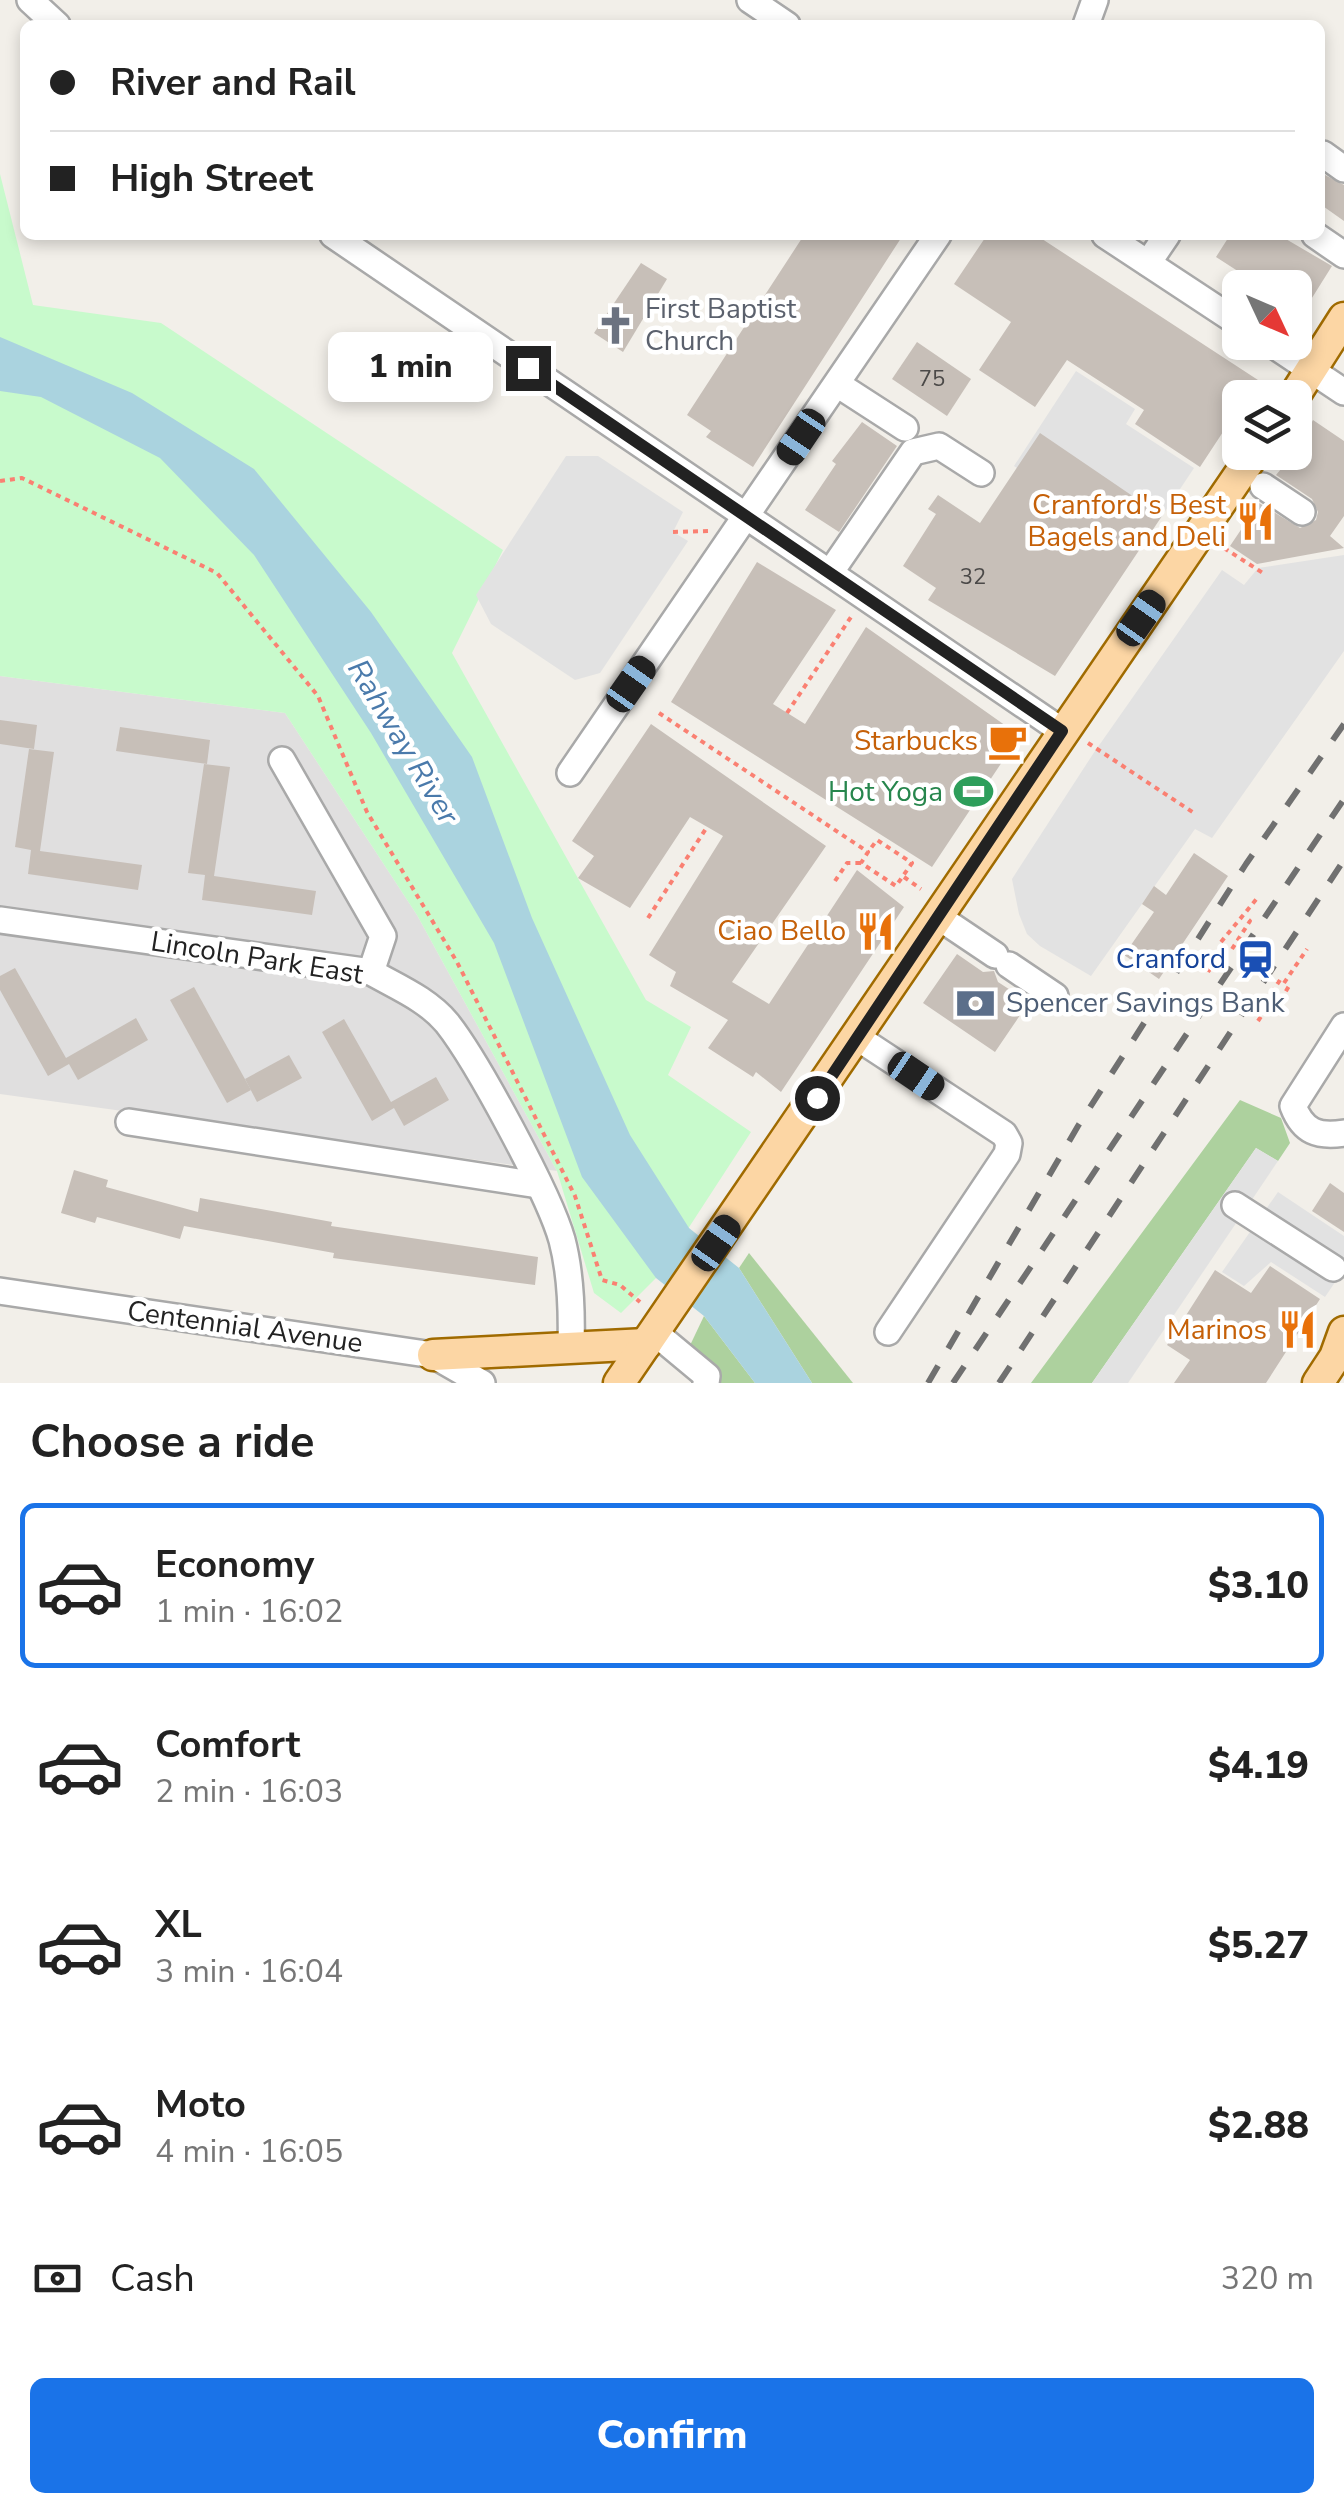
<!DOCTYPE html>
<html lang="en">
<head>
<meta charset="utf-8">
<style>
	:root { --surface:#fff; --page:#f2f2f2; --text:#222; --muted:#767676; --line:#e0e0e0; --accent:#1a73e8 }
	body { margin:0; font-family:"Nunito Sans",sans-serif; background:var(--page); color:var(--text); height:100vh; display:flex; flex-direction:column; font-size:38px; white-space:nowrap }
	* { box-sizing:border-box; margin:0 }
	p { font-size:32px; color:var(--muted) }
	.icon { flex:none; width:55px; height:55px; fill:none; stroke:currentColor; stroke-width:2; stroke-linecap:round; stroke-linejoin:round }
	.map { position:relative; height:1383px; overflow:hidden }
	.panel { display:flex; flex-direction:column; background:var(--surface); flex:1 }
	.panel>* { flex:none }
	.banner { position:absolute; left:20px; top:20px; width:1305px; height:220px; border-radius:15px; box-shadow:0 5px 15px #0003; display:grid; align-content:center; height:220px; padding:0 30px; background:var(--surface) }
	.needle { width:65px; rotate:134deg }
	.tools { position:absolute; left:1222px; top:270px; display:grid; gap:20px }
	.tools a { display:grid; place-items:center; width:90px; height:90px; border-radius:15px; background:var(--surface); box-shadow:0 5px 15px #0003; font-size:50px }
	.end { position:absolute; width:45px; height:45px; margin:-22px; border:12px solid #222; background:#fff; box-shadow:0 0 0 5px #fff }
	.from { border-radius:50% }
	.bubble { position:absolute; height:70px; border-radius:15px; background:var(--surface); box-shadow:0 5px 15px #0003; font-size:32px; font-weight:800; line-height:70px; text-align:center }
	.car { position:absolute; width:30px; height:60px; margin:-30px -15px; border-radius:12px; box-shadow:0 0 8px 2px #0007; background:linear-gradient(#222 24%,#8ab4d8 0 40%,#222 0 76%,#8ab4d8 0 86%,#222 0) }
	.banner b { display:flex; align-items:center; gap:35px; height:95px; font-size:38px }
	.banner b+b { border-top:2px solid var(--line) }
	.banner i { width:25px; height:25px; background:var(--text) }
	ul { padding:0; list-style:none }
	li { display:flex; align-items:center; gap:30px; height:165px; margin:0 20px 15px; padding:0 10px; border:5px solid transparent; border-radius:15px }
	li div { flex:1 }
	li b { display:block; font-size:38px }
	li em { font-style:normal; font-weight:800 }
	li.selected { border-color:var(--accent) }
	li>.icon { width:90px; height:90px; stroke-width:1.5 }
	h2 { padding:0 30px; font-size:45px; line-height:120px }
	.pay { display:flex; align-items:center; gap:25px; height:110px; padding:0 30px; font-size:38px }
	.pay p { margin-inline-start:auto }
	.button { display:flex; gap:20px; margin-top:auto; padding:20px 30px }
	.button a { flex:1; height:115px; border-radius:15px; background:var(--accent); color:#fff; font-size:40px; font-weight:800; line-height:115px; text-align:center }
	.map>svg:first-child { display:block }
	.residential { fill:#e0dfdf }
	.forest { fill:#add19e }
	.park { fill:#c8facc }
	.parking { fill:#e2e2e2 }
	.water { fill:#aad3df }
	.building { fill:#c7bfb8 }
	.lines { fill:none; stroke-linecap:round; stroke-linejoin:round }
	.minor-casing { stroke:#a9a9a9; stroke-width:30 }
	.major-casing { stroke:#a06b00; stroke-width:35 }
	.path { stroke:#fa8072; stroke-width:4; stroke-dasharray:5 5; stroke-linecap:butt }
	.minor { stroke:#fff; stroke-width:25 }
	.major { stroke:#fcd6a4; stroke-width:30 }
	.rail { stroke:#707070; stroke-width:6; stroke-dasharray:20 20; stroke-linecap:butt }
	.route { stroke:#222; stroke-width:12 }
	.labels { text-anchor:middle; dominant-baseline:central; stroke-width:9; stroke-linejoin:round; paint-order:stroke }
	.number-label { font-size:22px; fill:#4b4948 }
	.worship-label { font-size:28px; fill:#5b616d; stroke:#fff; text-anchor:start }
	.food-label { font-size:28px; fill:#c56008; stroke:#fff; text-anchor:end }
	.leisure-label { font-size:28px; fill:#27864d; stroke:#fff; text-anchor:end }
	.street-label { font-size:28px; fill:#222; stroke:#fff }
	.transit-label { font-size:28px; fill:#164399; stroke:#fff; text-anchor:end }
	.service-label { font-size:28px; fill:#4e5e75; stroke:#fff; text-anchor:start }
	.water-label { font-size:30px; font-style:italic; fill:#4a7aab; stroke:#fff }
</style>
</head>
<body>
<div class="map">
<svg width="1344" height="1383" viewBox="0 0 1344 1383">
	<rect width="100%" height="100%" fill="#f2efe9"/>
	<path class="residential" d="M0,676L285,713L417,915L557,1171L0,1094Z"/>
	<g class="forest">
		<path d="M1240,1100L1281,1118L1290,1143L1278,1161L1256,1148L1092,1383H1031Z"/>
		<path d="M749,1253L853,1383H812L739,1268Z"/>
		<path d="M704,1316L755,1383H709L684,1358Z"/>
	</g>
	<path class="park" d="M0,174L33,305L161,323L503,550L452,653L646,1000L691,1027L668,1075L751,1132L656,1278L621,1313L594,1293L557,1171L417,915L285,713L0,676Z"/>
	<g class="parking">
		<path d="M1076,371L1135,409L1126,424L1194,468L1162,516L1105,479L1061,497L1014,466Z"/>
		<path d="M566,456H598L683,512L673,532L688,541L600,673L575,680L491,624L476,595Z"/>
		<path d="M1344,555V651L1212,838L1195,829L1091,976L1040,946L1027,934L1019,914L1012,879L1093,754L1222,570L1244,585L1258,568Z"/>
		<path d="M1256,1148L1278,1161L1128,1383H1092Z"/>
		<path d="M1278,1192L1344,1236V1269L1325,1297L1271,1262L1244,1286L1222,1272Z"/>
	</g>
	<path class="water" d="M0,337L132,393L254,469L371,612L472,757L532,918L630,1135L689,1228L739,1268L812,1383H755L704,1316L656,1278L582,1177L494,943L371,733L254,555L160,458L41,397L0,391Z"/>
	<g class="building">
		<path d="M1325,175L1344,185V221L1320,204V182Z"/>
		<path d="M804,235H903L753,467L706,437L711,431L687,415Z"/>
		<path d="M987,235H1036L1258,380L1246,398H1240V406L1200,467L1135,424L1144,410L1067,360L1035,407L979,370L1011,322L954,284Z"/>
		<path d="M1230,235H1279L1332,266L1295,325V288H1264L1216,257Z"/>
		<path d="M641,263L667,279L623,352L594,333Z"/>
		<path d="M917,342L971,379L947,416L892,379Z"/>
		<path d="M1313,420L1344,441V516L1330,536L1344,548L1257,564L1230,546L1259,503L1300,528L1316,520L1318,512L1312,499L1276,475L1295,452Z"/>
		<path d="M862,422L897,446L839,532L805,510L836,464L832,461Z"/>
		<path d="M1040,433L1162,516L1055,676L928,600L936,588L903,566L936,514L928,509L938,495L980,523Z"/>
		<path d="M757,562L836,610L773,704L805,724L866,627L1016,733L1014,744L932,867L671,702Z"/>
		<path d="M0,720L37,725L34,749L0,744Z"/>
		<path d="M651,724L826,846L732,982L769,1004L857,870L904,907L781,1092L756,1072L753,1077L708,1048L728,1020L670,986L676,972L649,955L723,836L690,817L630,908L578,878L594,856L572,841Z"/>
		<path d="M120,727L210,740L207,764L116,751Z"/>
		<path d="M29,749L54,752L40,851L142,865L138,890L28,874L31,850L15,847Z"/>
		<path d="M204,764L230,767L214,876L316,891L312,915L202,900L205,875L188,873Z"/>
		<path d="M1194,853L1228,876L1159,979L1124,955L1154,912L1142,904L1154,886L1166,895Z"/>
		<path d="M957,954L983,972L994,971L998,982L1029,1002L995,1052L923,1003Z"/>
		<path d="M15,968L66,1058L136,1018L148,1040L78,1080L69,1064L48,1076L0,990V976Z"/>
		<path d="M194,987L251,1090L227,1103L170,1000Z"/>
		<path d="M344,1019L391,1102L436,1077L449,1100L404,1126L394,1108L372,1121L322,1032Z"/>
		<path d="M289,1055L302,1078L257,1102L245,1079Z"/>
		<path d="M74,1170L108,1180L106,1187L198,1212L200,1198L332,1222L331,1226L538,1257L535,1285L333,1258L334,1253L184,1226L180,1239L97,1217L95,1223L61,1213Z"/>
		<path d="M1330,1183L1344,1193V1232L1312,1211Z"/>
		<path d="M1270,1266L1320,1299L1266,1383H1174L1190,1360L1167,1345L1215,1270L1251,1293Z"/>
	</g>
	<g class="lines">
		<defs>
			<g id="minor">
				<path d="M30,0L57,25"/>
				<path d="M750,0L787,25"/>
				<path d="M1086,25L1095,0"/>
				<path d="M1320,158L1323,154L1344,169"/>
				<path d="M333,235L1062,731"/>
				<path d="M1105,235L1240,324"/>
				<path d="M1315,235L1344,255"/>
				<path d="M1148,263L1167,235"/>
				<path d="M1269,342L1344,392"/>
				<path d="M837,384L905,428"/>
				<path d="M1263,486L1302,512"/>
				<path d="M830,573L913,452L939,446L981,473"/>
				<path d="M282,760L383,936L371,972"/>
				<path d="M570,773L938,235"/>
				<path d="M937,916L995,955"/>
				<path d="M0,920L371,972C397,987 427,999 447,1023C477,1061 549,1194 562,1240C571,1274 572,1311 571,1346"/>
				<path d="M1009,965L1055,996"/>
				<path d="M1344,1026L1293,1106C1303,1132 1318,1137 1344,1133"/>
				<path d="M858,1038L1004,1134L1009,1143L1007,1154L888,1332"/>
				<path d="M129,1122L538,1185"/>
				<path d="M1235,1205L1333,1268"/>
				<path d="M0,1291L433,1355L482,1383"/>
				<path d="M654,1332L707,1376L706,1383"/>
			</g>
			<g id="major">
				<path d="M1293,398L1344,318"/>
				<path d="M433,1355L646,1344"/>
				<path d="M619,1383L1255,452"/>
				<path d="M1318,1383L1335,1357L1344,1332"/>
			</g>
		</defs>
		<use href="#minor" class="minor-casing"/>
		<use href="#major" class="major-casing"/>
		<g class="path">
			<path d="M0,481L22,478L217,573L318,696L367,812L457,962L575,1196L602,1280L620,1285L640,1302"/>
			<path d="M673,532L708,531"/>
			<path d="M1224,548L1266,575"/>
			<path d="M659,713L868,852L861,863L896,886L912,863L877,840L868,852"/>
			<path d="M787,713L851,617"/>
			<path d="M1088,743L1194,813"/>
			<path d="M904,877L921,889"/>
			<path d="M835,881L847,863H861"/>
			<path d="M648,918L707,827"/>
			<path d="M1221,942L1259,896"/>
			<path d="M1232,949L1250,921L1245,917"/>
			<path d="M1208,972L1226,945"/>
			<path d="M1280,980L1265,1003L1275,1009L1289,986"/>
			<path d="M1284,983L1307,949"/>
			<path d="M1258,1021L1269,1005"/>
		</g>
		<use href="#minor" class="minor"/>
		<use href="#major" class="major"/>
		<g class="rail">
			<path d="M928,1383L1078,1126L1246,864L1344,724"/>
			<path d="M953,1383L1344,799"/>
			<path d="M999,1383L1344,860"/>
		</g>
	</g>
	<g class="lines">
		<path class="route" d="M528,368L1062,731L817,1098"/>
	</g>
	<defs>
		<symbol id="church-bare" viewBox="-9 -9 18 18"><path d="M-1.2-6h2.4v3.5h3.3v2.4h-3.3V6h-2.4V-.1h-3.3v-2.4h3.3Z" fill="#6b7280" stroke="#fff" stroke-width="2.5" paint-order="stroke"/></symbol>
		<symbol id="restaurant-bare" viewBox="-9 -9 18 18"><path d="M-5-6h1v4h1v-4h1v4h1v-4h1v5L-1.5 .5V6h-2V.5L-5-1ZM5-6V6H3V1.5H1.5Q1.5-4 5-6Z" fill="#e8710a" stroke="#fff" stroke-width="2.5" paint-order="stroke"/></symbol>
		<symbol id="cafe-bare" viewBox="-9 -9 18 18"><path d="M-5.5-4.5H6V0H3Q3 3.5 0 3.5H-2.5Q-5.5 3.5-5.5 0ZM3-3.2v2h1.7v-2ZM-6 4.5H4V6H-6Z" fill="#e8710a" stroke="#fff" stroke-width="2.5" paint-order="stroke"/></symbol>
		<symbol id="stadium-bare" viewBox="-9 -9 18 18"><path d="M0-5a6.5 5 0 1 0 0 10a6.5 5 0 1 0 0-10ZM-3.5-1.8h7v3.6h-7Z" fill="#2e9e5b" stroke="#fff" stroke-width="2.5" paint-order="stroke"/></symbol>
		<symbol id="station-bare" viewBox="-9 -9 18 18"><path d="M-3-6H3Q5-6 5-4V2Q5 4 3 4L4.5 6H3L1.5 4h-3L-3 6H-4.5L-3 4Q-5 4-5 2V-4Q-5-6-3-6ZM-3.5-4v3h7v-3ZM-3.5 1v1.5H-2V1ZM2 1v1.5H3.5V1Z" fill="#1a4fb4" stroke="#fff" stroke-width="2.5" paint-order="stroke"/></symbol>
		<symbol id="bank-bare" viewBox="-9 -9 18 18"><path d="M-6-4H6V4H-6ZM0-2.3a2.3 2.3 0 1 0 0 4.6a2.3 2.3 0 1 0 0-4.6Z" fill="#5c6f8a" stroke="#fff" stroke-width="2.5" paint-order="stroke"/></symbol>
	</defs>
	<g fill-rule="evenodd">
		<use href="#church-bare" x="588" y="298" width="55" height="55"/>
		<use href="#restaurant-bare" x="1228" y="494" width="55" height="55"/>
		<use href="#cafe-bare" x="980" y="714" width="55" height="55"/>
		<use href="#stadium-bare" x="946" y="764" width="55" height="55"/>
		<use href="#restaurant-bare" x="848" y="904" width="55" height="55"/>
		<use href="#station-bare" x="1228" y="932" width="55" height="55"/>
		<use href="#bank-bare" x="948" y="976" width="55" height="55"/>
		<use href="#restaurant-bare" x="1270" y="1302" width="55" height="55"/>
	</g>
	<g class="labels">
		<g class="number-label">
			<text x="932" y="379">75</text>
			<text x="973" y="577">32</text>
		</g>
		<g class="worship-label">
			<text x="645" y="309">First Baptist<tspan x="645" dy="32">Church</tspan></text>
		</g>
		<g class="food-label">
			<text x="1226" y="505">Cranford's Best<tspan x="1226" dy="32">Bagels and Deli</tspan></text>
			<text x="978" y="741">Starbucks</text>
			<text x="846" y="931">Ciao Bello</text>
			<text x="1267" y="1330">Marinos</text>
		</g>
		<g class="leisure-label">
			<text x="943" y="792">Hot Yoga</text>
		</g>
		<g class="street-label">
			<text transform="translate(257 958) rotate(9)">Lincoln Park East</text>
			<text transform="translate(245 1327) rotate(8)">Centennial Avenue</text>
		</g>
		<g class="transit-label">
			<text x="1226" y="959">Cranford</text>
		</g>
		<g class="service-label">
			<text x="1006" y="1003">Spencer Savings Bank</text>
		</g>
		<g class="water-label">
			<text transform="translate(403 742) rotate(59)">Rahway River</text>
		</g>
	</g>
</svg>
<div class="tools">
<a><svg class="needle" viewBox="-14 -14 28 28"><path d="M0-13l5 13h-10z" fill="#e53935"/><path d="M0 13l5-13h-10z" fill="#767676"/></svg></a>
<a><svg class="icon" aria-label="layers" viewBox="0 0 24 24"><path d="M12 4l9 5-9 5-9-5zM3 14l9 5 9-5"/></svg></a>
</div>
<i class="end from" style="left:817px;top:1098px"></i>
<i class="end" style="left:528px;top:368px"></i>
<div class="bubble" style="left:328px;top:332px;width:165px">1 min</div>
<i class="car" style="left:801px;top:437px;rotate:214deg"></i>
<i class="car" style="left:1141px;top:618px;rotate:35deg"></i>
<i class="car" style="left:631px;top:684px;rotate:35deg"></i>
<i class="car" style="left:916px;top:1076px;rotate:124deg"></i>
<i class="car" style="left:716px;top:1243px;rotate:35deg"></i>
<div class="banner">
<b><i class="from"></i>River and Rail</b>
<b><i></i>High Street</b>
</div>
</div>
<section class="panel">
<h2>Choose a ride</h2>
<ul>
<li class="selected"><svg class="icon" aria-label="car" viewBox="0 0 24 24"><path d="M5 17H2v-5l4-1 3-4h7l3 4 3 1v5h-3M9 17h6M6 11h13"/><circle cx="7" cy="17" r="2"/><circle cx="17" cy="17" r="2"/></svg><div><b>Economy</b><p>1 min · 16:02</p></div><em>$3.10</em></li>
<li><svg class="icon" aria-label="car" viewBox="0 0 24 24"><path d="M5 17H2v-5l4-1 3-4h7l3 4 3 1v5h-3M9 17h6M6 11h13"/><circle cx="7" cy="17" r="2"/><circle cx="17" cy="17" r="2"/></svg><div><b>Comfort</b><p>2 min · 16:03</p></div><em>$4.19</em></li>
<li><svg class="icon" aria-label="car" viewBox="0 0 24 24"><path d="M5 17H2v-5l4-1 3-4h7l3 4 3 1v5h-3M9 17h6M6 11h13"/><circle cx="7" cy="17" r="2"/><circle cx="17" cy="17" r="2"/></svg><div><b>XL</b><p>3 min · 16:04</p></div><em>$5.27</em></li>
<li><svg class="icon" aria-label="car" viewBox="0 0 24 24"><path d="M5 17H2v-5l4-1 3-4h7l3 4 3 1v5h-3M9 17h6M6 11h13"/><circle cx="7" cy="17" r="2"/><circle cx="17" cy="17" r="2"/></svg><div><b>Moto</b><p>4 min · 16:05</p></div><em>$2.88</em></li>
</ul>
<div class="pay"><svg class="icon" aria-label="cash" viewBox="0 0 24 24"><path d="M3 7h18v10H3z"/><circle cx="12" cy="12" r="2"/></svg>Cash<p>320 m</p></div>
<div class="button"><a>Confirm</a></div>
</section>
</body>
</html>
